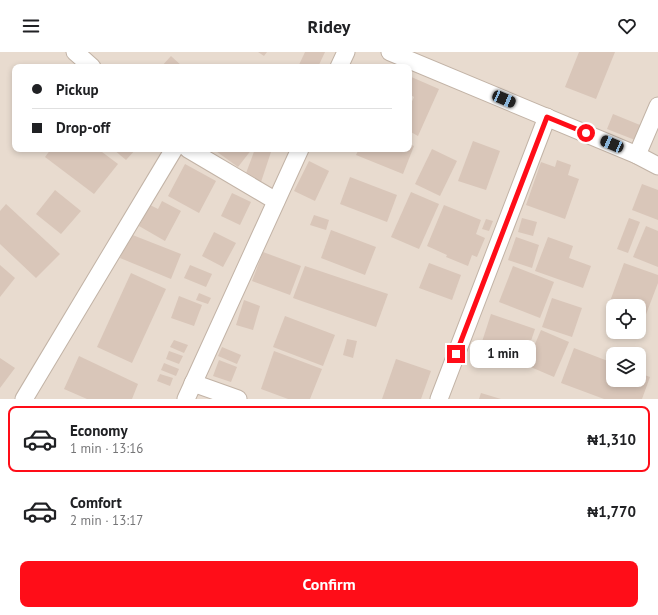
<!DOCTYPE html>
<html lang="en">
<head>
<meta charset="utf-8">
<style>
	:root { --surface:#fff; --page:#f6f6f6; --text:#202124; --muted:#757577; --line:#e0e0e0; --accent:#ff0d18 }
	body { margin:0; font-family:"PT Sans",sans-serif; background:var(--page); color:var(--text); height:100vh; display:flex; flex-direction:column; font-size:15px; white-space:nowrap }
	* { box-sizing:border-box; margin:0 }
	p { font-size:13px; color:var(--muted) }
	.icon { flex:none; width:22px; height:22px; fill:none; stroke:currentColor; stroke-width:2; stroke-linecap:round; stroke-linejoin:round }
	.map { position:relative; height:347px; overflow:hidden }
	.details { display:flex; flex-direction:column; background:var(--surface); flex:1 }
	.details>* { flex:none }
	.hud { position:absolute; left:12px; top:12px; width:400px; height:88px; border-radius:8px; box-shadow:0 2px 6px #0003; display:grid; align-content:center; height:88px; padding:0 20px; background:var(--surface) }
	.controls { position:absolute; left:606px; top:247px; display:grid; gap:8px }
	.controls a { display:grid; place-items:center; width:40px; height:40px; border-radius:8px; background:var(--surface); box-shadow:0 2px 6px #0003; font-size:20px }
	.end { position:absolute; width:18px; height:18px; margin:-9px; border:5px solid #ff0d18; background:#fff; box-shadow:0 0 0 2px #fff }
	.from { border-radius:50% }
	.bubble { position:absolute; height:28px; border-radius:8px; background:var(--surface); box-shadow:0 2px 6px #0003; font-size:13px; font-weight:700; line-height:28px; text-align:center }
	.car { position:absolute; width:12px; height:24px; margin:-12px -6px; border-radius:5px; box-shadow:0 0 3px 1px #0007; background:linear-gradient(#222 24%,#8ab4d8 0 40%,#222 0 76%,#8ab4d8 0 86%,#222 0) }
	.hud b { display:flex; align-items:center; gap:14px; height:38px; font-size:15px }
	.hud b+b { border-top:1px solid var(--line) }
	.hud i { width:10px; height:10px; background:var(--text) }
	ul { padding:7px 0 0; list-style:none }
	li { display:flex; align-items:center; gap:12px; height:66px; margin:0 8px 6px; padding:0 12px; border:2px solid transparent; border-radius:8px }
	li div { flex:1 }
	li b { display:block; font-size:15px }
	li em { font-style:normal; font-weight:700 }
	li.current { border-color:var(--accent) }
	li>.icon { width:36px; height:36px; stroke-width:1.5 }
	.action { display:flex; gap:8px; margin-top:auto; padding:8px 20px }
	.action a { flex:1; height:46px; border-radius:8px; background:var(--accent); color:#fff; font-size:16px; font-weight:700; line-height:46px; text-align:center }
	header { display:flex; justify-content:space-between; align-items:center; height:52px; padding:0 20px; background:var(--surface); font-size:18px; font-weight:700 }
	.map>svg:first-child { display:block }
	.residential { fill:#e8dbcf; fill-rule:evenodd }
	.building { fill:#d9c6b9 }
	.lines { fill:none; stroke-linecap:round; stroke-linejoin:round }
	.minor-casing { stroke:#c2b3a6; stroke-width:19 }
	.minor { stroke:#fff; stroke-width:17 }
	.route { stroke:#ff0d18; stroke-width:5 }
</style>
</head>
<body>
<header><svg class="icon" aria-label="menu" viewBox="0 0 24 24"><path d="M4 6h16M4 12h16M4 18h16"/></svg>Ridey<svg class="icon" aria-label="heart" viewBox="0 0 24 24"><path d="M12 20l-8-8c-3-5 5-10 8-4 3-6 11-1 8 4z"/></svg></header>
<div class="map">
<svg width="658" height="347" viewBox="0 0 658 347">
	<rect width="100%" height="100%" fill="#f3eae2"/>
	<path class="residential" d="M0,0H658V347H0ZM15,15H409V97H15ZM613,254H639V280H613ZM613,302H639V328H613Z"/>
	<g class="building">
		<path d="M258,0H267L264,4Z"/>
		<path d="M305,0H325L318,15H298Z"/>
		<path d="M579,0H615L596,47L565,35Z"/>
		<path d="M171,4L183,15H161Z"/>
		<path d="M409,24L439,37L418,84L409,79V56L414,45L409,42Z"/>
		<path d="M613,62L640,73L635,88L607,77Z"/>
		<path d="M473,89L500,99L486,138L458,129Z"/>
		<path d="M409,92L414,94L403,122L356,103L359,97H409Z"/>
		<path d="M51,97H98L118,112L94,142L45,105Z"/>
		<path d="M113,97H136L126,108Z"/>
		<path d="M213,97H252L238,115Z"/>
		<path d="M255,97H272L261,130L245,124Z"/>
		<path d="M432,97L457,109L440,144L415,132Z"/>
		<path d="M557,108L571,113L568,123L579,127L565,167L526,153L541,110L555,115Z"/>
		<path d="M309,109L329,119L315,149L294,139Z"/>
		<path d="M185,112L216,129L199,161L168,144Z"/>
		<path d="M350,125L397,143L387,170L340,152Z"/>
		<path d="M642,132L658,138V168L632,158Z"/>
		<path d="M55,138L81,159L61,182L36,162Z"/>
		<path d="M411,140L439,152L419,197L391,185Z"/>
		<path d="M232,141L251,150L240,173L221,164Z"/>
		<path d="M162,149L181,159L165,189L139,174L150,153L158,157Z"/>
		<path d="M6,152L60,202L36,226L0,192V159Z"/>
		<path d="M444,153L481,168L476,182L485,186L477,205L472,203L468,214L446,205L447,203L427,194Z"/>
		<path d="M314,163L329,168L326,178L310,173Z"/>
		<path d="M522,166L537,170L533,184L518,180Z"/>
		<path d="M629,166L640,170L628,201L617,197Z"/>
		<path d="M486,167L493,169L489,179L482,177Z"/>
		<path d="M646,174L658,179V215L633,205Z"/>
		<path d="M331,178L376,195L365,223L321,206Z"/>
		<path d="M214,180L236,191L223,215L202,204Z"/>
		<path d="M130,182L181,202L171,227L120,206Z"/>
		<path d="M516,185L539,193L532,216L508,208Z"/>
		<path d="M548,185L573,194L569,206L591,214L583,236L535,219Z"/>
		<path d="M263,200L301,214L290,243L252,229Z"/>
		<path d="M429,211L461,223L452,248L419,236Z"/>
		<path d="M624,211L658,223V231L645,265L639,263V254H614L609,252Z"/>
		<path d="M0,213L15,226L0,245Z"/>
		<path d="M190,213L212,222L206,235L184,226Z"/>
		<path d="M305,214L388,242L376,275L293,246Z"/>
		<path d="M513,214L554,230L540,266L499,250Z"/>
		<path d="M131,221L166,237L132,311L97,295Z"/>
		<path d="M199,241L211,246L208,252L196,248Z"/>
		<path d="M179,244L202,253L194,274L171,266Z"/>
		<path d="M552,246L582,256L572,285L542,275Z"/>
		<path d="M244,248L260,254L253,278L236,273Z"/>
		<path d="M491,262L535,277L523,313L479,299Z"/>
		<path d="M285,264L335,283L323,314L273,295Z"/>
		<path d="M541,278L569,290L554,325L526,313Z"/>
		<path d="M347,287L357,289L353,306L343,303Z"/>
		<path d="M174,288L188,293L184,301L170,295Z"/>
		<path d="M222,295L241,303L237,312L218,304Z"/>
		<path d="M574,296L613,311V328H639V321L650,325L642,347H604L561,331Z"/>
		<path d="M169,299L183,304L179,312L166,307Z"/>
		<path d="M274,299L322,317L310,347H288L261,337Z"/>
		<path d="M79,304L138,332L132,347H87L64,337Z"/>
		<path d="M0,306L15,316L0,336Z"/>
		<path d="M396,307L431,319L421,347H382Z"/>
		<path d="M219,308L237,315L231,330L213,324Z"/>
		<path d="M164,311L179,317L176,324L161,318Z"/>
		<path d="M160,322L173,326L170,334L157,329Z"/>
		<path d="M481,341L501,347H479Z"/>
	</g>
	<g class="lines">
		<defs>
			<g id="minor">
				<path d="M75,0L92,15"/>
				<path d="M390,0L637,103L658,114"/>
				<path d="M339,15L346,0"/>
				<path d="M188,97L276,149"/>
				<path d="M637,103L658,54"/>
				<path d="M193,331L238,347"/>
				<path d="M24,347L174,97"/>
				<path d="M186,347L300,97"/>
				<path d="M439,347L547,65"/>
			</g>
		</defs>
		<use href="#minor" class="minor-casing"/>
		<use href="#minor" class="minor"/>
	</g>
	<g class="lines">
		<path class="route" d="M456,302L547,65L586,81"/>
	</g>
</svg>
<div class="controls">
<a><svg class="icon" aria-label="locate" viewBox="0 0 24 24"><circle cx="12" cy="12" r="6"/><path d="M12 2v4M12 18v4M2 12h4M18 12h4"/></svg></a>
<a><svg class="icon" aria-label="layers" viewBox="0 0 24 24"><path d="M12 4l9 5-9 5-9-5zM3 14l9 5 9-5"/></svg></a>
</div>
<i class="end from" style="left:586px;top:81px"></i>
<i class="end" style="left:456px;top:302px"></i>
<div class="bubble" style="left:470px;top:288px;width:66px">1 min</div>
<i class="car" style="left:504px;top:47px;rotate:113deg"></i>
<i class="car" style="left:612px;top:92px;rotate:293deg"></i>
<div class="hud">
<b><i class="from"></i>Pickup</b>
<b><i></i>Drop-off</b>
</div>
</div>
<section class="details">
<ul>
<li class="current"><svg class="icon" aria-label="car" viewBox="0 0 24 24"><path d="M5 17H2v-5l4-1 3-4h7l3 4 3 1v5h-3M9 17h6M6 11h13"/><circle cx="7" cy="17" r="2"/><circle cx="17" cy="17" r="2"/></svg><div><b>Economy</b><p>1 min · 13:16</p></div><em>₦1,310</em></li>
<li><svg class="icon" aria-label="car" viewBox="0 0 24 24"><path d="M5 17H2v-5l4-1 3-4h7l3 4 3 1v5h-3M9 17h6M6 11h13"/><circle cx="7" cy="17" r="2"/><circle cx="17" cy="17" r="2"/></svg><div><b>Comfort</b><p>2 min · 13:17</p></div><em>₦1,770</em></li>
</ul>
<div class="action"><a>Confirm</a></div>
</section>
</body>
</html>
